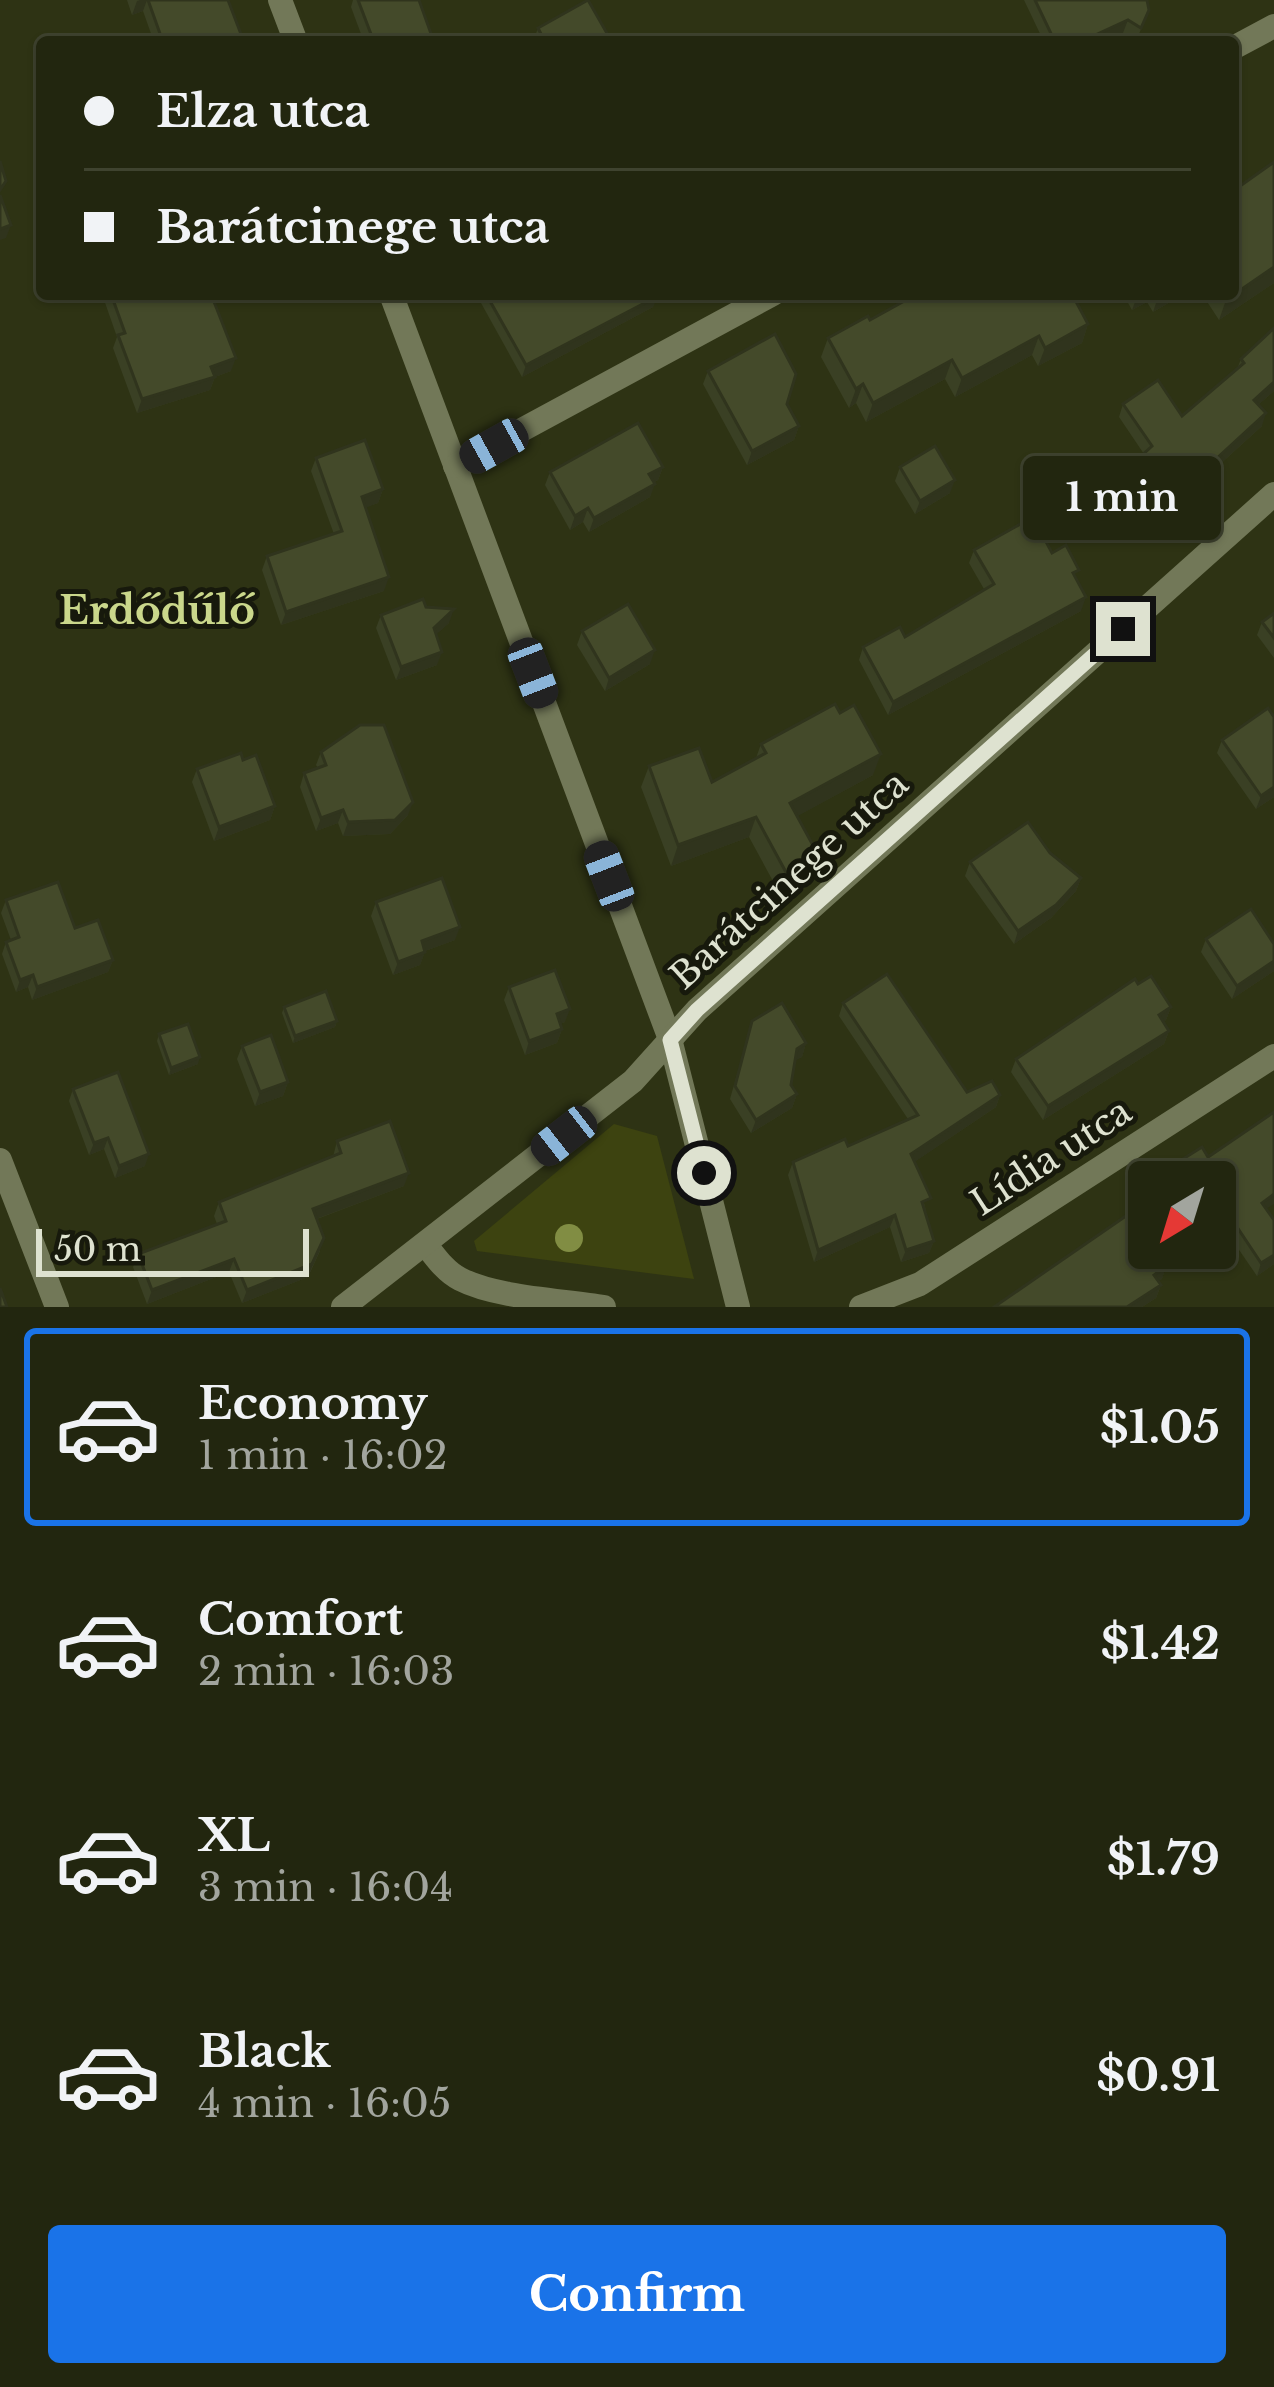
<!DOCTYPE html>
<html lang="en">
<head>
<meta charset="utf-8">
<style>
	:root { --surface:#22260f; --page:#2e321d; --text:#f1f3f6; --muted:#a2a59e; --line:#3f432f; --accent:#1a73e8 }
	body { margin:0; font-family:"Libre Baskerville",serif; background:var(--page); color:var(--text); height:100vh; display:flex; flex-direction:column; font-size:45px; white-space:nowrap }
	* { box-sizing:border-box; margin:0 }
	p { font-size:39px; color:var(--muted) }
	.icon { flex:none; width:66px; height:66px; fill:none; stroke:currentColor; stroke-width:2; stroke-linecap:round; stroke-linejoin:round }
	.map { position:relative; height:1307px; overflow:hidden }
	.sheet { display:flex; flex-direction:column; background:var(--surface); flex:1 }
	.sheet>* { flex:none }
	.guide { position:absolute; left:36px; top:36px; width:1203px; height:264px; border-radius:12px; box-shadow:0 3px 9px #0004,0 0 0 3px var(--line); display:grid; align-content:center; height:264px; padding:0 48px; background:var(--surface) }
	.needle { width:78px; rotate:218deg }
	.buttons { position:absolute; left:1128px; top:1161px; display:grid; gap:24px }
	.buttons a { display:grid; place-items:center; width:108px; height:108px; border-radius:12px; background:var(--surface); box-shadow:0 3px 9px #0004,0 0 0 3px var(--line); font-size:60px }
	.scale { position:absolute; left:36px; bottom:30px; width:273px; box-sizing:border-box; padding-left:12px; border:6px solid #dee2d0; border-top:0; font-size:33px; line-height:42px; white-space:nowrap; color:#dee2d0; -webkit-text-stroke:9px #17190c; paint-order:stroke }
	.end { position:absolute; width:54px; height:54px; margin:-27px; border:15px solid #dee2d0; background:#111; box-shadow:0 0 0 6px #111 }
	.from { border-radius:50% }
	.bubble { position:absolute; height:84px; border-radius:12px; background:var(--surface); box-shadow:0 3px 9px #0004,0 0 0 3px var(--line); font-size:39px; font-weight:700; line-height:84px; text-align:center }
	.car { position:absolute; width:36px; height:72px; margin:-36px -18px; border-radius:15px; box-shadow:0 0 9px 3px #0007; background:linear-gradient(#222 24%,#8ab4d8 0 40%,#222 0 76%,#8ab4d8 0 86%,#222 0) }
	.guide b { display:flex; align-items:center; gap:42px; height:114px; font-size:45px }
	.guide b+b { border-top:3px solid var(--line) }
	.guide i { width:30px; height:30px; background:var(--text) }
	ul { padding:21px 0 0; list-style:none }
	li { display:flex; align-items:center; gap:36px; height:198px; margin:0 24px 18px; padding:0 24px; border:6px solid transparent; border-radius:12px }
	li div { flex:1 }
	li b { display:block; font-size:45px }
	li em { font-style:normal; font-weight:700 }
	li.current { border-color:var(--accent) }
	li>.icon { width:108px; height:108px; stroke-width:1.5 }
	.cta { display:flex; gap:24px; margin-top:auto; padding:24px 48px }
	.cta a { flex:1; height:138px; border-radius:12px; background:var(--accent); color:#fff; font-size:48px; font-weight:700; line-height:138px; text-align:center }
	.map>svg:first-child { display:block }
	.green { fill:#3d4310 }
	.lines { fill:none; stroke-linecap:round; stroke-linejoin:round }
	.minor { stroke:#727858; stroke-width:24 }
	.tree { fill:#818d43 }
	.wall { fill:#3a4024 }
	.shaded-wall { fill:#30341d }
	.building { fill:#444a2a; stroke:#30341d; stroke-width:3 }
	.route { stroke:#dee2d0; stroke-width:15 }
	.labels { text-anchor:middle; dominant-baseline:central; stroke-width:10; stroke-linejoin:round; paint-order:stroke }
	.street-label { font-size:36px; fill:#dee2d0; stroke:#17190c }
	.neighbourhood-label { font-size:39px; font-weight:bold; fill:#cad78b; stroke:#17190c }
</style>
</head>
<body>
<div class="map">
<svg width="1274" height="1307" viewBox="0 0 1274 1307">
	<rect width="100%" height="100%" fill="#2e3314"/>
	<path class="green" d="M614,1124L657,1136L694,1279L477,1251L474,1241Z"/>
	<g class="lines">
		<g class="minor">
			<path d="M280,0L296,42"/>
			<path d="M1233,48L1274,26"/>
			<path d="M391,294L670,1039L738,1307"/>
			<path d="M455,466L773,294"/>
			<path d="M0,1160L57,1307"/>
			<path d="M426,1245C436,1258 446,1272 460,1279C497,1298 563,1300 604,1307"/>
			<path d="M343,1307L633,1081L697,1010L1274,494"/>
			<path d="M861,1307L920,1284L1274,1056"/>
		</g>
	</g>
	<circle class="tree" cx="569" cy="1238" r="14"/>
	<g class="wall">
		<path d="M127,0H228L244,42H154L143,11L132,15Z"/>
		<path d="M353,0H419L434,42H364L351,7Z"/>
		<path d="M1024,0H1147L1149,10L1136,41L1123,33L1104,42H1044Z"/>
		<path d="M538,28L612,42H533Z"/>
		<path d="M1274,162V283L1219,320L1202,294H1233Z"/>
		<path d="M102,294H211L231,371L215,377L210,390L137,413L113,348L117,337Z"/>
		<path d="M476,294H657L653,307L522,377Z"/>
		<path d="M1123,294H1184L1153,312L1147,302L1132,310Z"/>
		<path d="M870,320L1088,324L1082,343L1038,366L1032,355L955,397L945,379L866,422L856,403L849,408L821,357L828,338Z"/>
		<path d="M1274,328V391L1258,405L1262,426L1174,506L1167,498L1161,503L1133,472L1138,459L1144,454L1119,417L1123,404L1182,416L1237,369L1241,359Z"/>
		<path d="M708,371L787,404L799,426L794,440L747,465L703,384Z"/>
		<path d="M316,458L383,489L378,503L366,507L384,591L281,625L262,570L267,556L334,534L311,471Z"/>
		<path d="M663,467L658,480L654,482L650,497L589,532L583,522L570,530L545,485L550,472Z"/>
		<path d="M900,467L950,493L915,514L895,481Z"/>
		<path d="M974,550L1052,553L1076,578L1081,611L888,715L859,660L863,647L905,637L984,589L969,563Z"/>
		<path d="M426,607L449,623L436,634L437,665L396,680L376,628L381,615Z"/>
		<path d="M1274,613V658L1257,635L1262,622Z"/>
		<path d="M582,631L650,664L605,691L577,645Z"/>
		<path d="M1274,717V797L1256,809L1217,753L1222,740Z"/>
		<path d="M761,744L873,775L797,816L815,849L807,869L780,894L749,837L671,866L641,787L649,766L712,782L756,758Z"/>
		<path d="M321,752L408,815L390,834L343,836L338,823L316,831L300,787L304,773L318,768L316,765Z"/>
		<path d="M243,760L275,806L270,820L214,841L192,782L197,769Z"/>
		<path d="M970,862L1081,878L1076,891L1051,918L1014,944L965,876Z"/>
		<path d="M6,900L75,928L113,960L108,972L32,1000L28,987L16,992L2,954L6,942L11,940L1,913Z"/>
		<path d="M376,902L455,940L425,951L420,965L393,975L371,916Z"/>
		<path d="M1206,939L1274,944V971L1232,999L1201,952Z"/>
		<path d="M1138,984L1171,1007L1166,1020L1163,1022L1169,1031L1164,1044L1043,1120L1011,1072L1016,1059Z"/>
		<path d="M509,987L565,1022L560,1024L562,1029L557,1043L525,1055L504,1000Z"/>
		<path d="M843,1003L967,1092L1000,1095L996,1107L914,1162L926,1211L925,1212L934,1241L929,1253L901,1262L890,1227L814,1262L788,1175L793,1162L848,1146L908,1119L839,1016Z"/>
		<path d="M284,1007L337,1021L335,1027L293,1043L282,1013Z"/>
		<path d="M752,1021L806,1043L802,1057L795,1060L791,1085L797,1094L792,1108L751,1133L730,1099Z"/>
		<path d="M159,1034L198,1064L169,1075L157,1041Z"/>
		<path d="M242,1046L288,1082L283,1096L255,1106L237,1059Z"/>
		<path d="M73,1089L145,1166L115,1178L104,1149L89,1155L69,1101Z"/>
		<path d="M337,1141L404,1186L317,1219L320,1251L308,1277L242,1303L229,1272L147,1304L133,1267L138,1254L217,1224L214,1216L219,1202L333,1157Z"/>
		<path d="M1208,1157L1266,1209L1274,1220V1264L1257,1276L1224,1228L1149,1248H1193L1166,1265L1162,1279L1158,1281L1161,1285L1156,1298L1142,1307H994L1140,1206L1135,1199L1140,1186Z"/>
	</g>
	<g class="shaded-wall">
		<path d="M140,0H147L143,11L132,15L137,1Z"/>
		<path d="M1128,20L1123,33L1104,42H1080Z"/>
		<path d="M11,225L6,238L0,240V229Z"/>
		<path d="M1274,267V283L1219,320L1226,300Z"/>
		<path d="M1138,294H1150L1147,302L1132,310Z"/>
		<path d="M1159,294H1184L1153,312Z"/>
		<path d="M658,296L653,307L522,377L526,365Z"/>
		<path d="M1088,324L1082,343L1038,366L1045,348Z"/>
		<path d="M1039,336L1032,355L955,397L962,378Z"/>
		<path d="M236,358L231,371L215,377L210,390L137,413L142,399L211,367Z"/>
		<path d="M952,360L945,379L866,422L873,403Z"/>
		<path d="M1274,382V391L1249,413L1254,400Z"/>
		<path d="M863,384L856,403L849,408L856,389Z"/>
		<path d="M1266,413L1262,426L1174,506L1179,493Z"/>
		<path d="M799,426L794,440L747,465L752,451Z"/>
		<path d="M663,467L658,480L645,487L649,474Z"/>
		<path d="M955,480L950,493L915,514L920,501Z"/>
		<path d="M655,484L650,497L589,532L594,518Z"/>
		<path d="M383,489L378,503L357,511L362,497Z"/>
		<path d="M588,508L583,522L570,530L575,516Z"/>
		<path d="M389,577L384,591L281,625L286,612Z"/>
		<path d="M1086,597L1081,611L888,715L893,702Z"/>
		<path d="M454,609L449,623L429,641L434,628Z"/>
		<path d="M655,650L650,664L605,691L609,678Z"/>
		<path d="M442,652L437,665L396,680L401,667Z"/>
		<path d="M881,754L873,775L783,824L790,803Z"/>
		<path d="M1274,787V797L1256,809L1261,796Z"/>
		<path d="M413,802L408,815L390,834L343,836L348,822Z"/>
		<path d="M275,806L270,820L214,841L219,827Z"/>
		<path d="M343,810L338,823L316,831L321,818Z"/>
		<path d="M756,817L749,837L671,866L678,845Z"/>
		<path d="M815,849L807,869L780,894L787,874Z"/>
		<path d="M1081,878L1076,891L1051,918L1014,944L1018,931Z"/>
		<path d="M460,927L455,940L417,954L422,941Z"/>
		<path d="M425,952L420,965L393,975L398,962Z"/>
		<path d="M113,960L108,972L32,1000L37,987Z"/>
		<path d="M1274,961V971L1232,999L1237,986Z"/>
		<path d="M33,975L28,987L16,992L20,980Z"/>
		<path d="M1171,1007L1166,1020L1154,1028L1159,1015Z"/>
		<path d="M570,1009L565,1022L552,1027L557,1014Z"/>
		<path d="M337,1021L335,1027L293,1043L295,1036Z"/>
		<path d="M562,1029L557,1043L525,1055L529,1041Z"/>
		<path d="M1169,1031L1164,1044L1043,1120L1048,1106Z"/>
		<path d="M806,1043L802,1057L793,1062L797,1049Z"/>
		<path d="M200,1057L198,1064L169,1075L171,1068Z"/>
		<path d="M288,1082L283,1096L255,1106L260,1092Z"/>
		<path d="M797,1094L792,1108L751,1133L756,1120Z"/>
		<path d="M1000,1095L996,1107L907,1167L911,1154Z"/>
		<path d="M108,1138L104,1149L89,1155L94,1143Z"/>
		<path d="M149,1154L145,1166L115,1178L119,1166Z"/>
		<path d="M409,1173L404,1186L308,1222L313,1209Z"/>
		<path d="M1274,1194V1204L1257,1215L1262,1203Z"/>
		<path d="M895,1215L890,1227L814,1262L818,1250Z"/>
		<path d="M1229,1215L1224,1228L1215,1234V1224Z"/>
		<path d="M324,1238L308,1277L242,1303L247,1290Z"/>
		<path d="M934,1241L929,1253L901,1262L906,1250Z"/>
		<path d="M1178,1248H1193L1157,1271L1161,1258Z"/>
		<path d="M1274,1255V1264L1257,1276L1261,1263Z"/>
		<path d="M234,1259L229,1272L147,1304L152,1290Z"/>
		<path d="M1166,1266L1162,1279L1149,1287L1154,1275Z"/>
		<path d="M1161,1285L1156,1298L1142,1307H1127Z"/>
	</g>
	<g class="building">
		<path d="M148,0H228L244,42H163Z"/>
		<path d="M358,0H419L434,42H374Z"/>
		<path d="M588,0L612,42H545L538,28Z"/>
		<path d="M1035,0H1147L1149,10L1141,28L1128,20L1080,42H1055Z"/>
		<path d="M0,161L6,181L0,190Z"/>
		<path d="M1274,162V267L1226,300L1223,294H1233V191Z"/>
		<path d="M0,195L11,225L0,229Z"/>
		<path d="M111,294H211L236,358L211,367L215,377L142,399L118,335L125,333Z"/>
		<path d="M486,294H657L658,296L526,365Z"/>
		<path d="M917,294H1072L1088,324L1045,348L1039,336L962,378L952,360L873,403L863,384L856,389L828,338L868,316L870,320Z"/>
		<path d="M1274,328V382L1254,400L1266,413L1179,493L1171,485L1166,490L1138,459L1152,446L1123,404L1158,380L1182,416L1244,363L1241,359Z"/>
		<path d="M775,334L796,374L787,404L799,426L752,451L708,371Z"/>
		<path d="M638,423L663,467L649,474L655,484L594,518L588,508L575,516L550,472Z"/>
		<path d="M365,440L383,489L362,497L389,577L286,612L267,556L342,531L316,458Z"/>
		<path d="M935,446L955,480L920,501L900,467Z"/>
		<path d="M1033,517L1052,553L1066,545L1079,570L1073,573L1086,597L893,702L863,647L900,627L905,637L994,584L974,550Z"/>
		<path d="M423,599L426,607L454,609L434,628L442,652L401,667L381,615Z"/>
		<path d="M628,604L655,650L609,678L582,631Z"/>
		<path d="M1274,613V638L1262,622Z"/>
		<path d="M835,704L840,713L854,705L881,754L790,803L815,849L787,874L756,817L678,845L649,766L699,748L712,782L766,753L761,744Z"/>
		<path d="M1268,708L1274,717V787L1261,796L1222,740Z"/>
		<path d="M360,725H384L413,802L395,820L348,822L343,810L321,818L304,773L326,765L321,752Z"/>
		<path d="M241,753L243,760L256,755L275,806L219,827L197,769Z"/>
		<path d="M1028,822L1050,853L1081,878L1056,905L1018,931L970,862Z"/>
		<path d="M442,878L460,927L422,941L425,952L398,962L376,902Z"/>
		<path d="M58,882L75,928L98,920L113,960L37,987L33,975L20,980L6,942L19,937L6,900Z"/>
		<path d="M1251,909L1274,944V961L1237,986L1206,939Z"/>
		<path d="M555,970L570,1009L557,1014L562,1029L529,1041L509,987Z"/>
		<path d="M887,974L967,1092L992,1081L1000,1095L911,1154L931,1198L922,1202L934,1241L906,1250L895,1215L818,1250L793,1162L845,1139L848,1146L918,1115L843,1003Z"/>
		<path d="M1151,976L1171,1007L1159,1015L1169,1031L1048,1106L1016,1059L1135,979L1138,984Z"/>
		<path d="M326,991L337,1021L295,1036L284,1007Z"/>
		<path d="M782,1003L806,1043L797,1049L791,1085L797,1094L756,1120L735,1086L752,1021Z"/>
		<path d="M188,1024L200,1057L171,1068L159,1034Z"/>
		<path d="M271,1035L288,1082L260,1092L242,1046Z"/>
		<path d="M118,1072L149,1154L119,1166L108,1138L94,1143L73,1089Z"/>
		<path d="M1274,1112V1194L1262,1203L1274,1220V1255L1261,1263L1229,1215L1215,1224V1182H1149V1248H1178L1161,1258L1166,1266L1154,1275L1161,1285L1127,1307H994L1149,1200L1140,1186L1202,1147L1208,1157Z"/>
		<path d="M390,1121L409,1173L313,1209L324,1238L312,1264L247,1290L234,1259L152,1290L138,1254L226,1221L219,1202L341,1153L337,1141Z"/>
		<path d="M0,1288L7,1307H0Z"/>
	</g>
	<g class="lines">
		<path class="route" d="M704,1173L670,1040L697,1010L1123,629"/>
	</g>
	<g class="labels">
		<g class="street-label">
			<text transform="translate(789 880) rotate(-42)">Barátcinege utca</text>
			<text transform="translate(1051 1157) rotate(-33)">Lídia utca</text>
		</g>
		<g class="neighbourhood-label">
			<text x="157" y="610">Erdődűlő</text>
		</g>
	</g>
</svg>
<div class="buttons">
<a><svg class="needle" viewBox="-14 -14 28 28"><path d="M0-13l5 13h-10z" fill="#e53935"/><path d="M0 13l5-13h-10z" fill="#a2a59e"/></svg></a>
</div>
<div class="scale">50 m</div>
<i class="end from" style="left:704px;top:1173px"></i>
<i class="end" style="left:1123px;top:629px"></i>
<div class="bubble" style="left:1023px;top:456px;width:198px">1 min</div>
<i class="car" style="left:494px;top:446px;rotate:241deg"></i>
<i class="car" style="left:533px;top:673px;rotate:159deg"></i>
<i class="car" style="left:609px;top:876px;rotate:339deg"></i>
<i class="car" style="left:564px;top:1136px;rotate:232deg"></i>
<div class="guide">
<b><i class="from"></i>Elza utca</b>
<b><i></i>Barátcinege utca</b>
</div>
</div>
<section class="sheet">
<ul>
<li class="current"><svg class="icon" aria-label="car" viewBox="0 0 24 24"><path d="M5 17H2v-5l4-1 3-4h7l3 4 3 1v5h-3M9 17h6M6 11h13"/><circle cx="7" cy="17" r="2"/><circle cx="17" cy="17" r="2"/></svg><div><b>Economy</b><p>1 min · 16:02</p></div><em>$1.05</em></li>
<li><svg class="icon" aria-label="car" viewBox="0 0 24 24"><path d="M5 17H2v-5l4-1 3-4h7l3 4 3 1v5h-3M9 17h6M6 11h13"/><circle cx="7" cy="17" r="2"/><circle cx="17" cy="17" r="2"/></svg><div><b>Comfort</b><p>2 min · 16:03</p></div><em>$1.42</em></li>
<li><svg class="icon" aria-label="car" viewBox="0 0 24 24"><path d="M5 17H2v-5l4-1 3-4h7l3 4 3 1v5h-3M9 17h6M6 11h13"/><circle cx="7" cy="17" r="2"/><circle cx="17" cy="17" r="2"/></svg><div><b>XL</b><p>3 min · 16:04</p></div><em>$1.79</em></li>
<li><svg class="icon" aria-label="car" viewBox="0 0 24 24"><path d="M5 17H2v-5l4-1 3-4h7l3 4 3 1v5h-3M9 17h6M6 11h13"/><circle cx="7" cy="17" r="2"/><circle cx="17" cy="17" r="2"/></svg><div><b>Black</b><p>4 min · 16:05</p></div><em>$0.91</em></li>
</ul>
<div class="cta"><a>Confirm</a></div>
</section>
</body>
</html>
